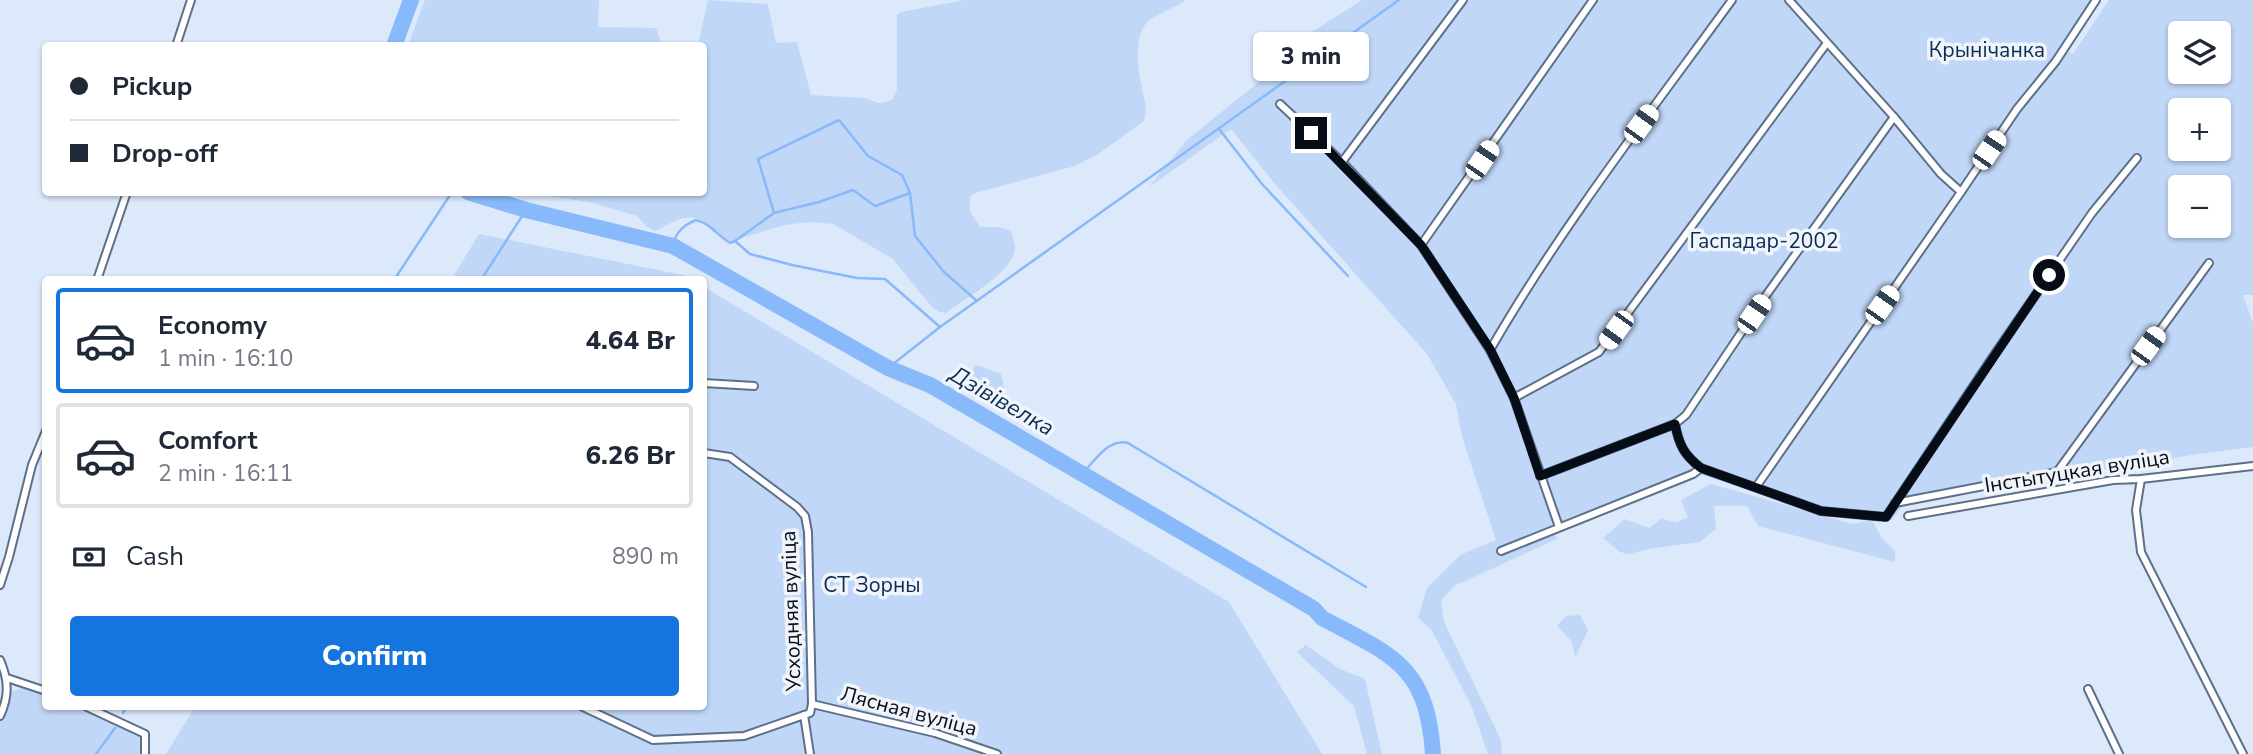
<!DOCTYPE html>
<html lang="en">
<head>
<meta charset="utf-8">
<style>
	:root { --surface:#fff; --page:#f2f2f3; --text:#1f2937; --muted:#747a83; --line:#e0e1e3; --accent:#1575de }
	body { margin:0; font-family:"Nunito Sans",sans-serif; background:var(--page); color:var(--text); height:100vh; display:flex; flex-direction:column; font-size:26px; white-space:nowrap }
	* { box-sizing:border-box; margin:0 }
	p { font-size:23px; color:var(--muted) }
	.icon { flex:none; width:38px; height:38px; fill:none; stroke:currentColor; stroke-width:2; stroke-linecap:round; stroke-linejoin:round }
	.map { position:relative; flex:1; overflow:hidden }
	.side { position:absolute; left:42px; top:276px; width:665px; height:434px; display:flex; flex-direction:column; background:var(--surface); border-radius:7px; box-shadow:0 2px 5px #0004 }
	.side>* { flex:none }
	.guide { position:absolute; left:42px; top:42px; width:665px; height:154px; border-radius:7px; box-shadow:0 2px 5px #0004; display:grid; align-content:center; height:154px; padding:0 28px; background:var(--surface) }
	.controls { position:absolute; left:2168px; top:21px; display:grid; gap:14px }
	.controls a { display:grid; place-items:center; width:63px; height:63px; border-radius:7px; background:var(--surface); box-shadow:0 2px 5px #0004; font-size:35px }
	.end { position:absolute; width:32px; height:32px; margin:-16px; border:9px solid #070d17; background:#fff; box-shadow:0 0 0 4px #fff }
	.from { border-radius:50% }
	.bubble { position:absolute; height:49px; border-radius:7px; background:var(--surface); box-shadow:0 2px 5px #0004; font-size:23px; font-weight:800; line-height:49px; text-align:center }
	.car { position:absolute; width:21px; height:42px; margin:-21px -10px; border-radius:9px; box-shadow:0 0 5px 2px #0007; background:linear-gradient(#fff 24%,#345 0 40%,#fff 0 76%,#345 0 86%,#fff 0) }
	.guide b { display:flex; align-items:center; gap:24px; height:66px; font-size:26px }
	.guide b+b { border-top:2px solid var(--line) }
	.guide i { width:18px; height:18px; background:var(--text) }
	ul { padding:12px 0 0; list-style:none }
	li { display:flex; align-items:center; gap:21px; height:105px; margin:0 14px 10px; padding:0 14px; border:4px solid var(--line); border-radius:7px }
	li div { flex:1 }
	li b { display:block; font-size:26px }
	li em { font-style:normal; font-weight:800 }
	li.current { border-color:var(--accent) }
	li>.icon { width:63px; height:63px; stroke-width:1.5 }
	.pay { display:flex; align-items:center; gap:18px; height:77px; padding:0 28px; font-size:26px }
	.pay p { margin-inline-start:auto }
	.button { display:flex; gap:14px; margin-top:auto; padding:14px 28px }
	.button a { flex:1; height:80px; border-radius:7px; background:var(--accent); color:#fff; font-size:28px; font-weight:800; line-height:80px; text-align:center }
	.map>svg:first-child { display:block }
	.green { fill:#c0d7f7; fill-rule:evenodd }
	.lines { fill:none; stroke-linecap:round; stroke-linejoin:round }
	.stream { stroke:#88b9fa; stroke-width:2.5 }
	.river { stroke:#88b9fa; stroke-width:16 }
	.street-casing { stroke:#5d7089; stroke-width:10 }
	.street { stroke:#fff; stroke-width:6 }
	.route { stroke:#070d17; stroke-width:9 }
	.labels { text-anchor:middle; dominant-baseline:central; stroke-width:7; stroke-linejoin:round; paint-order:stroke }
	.park-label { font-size:21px; fill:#0b2c54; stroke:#f1f5fb }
	.street-label { font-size:21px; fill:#070d17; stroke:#f1f5fb }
	.water-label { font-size:23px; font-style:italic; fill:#0b2c54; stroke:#f1f5fb }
</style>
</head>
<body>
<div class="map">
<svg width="2253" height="754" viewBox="0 0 2253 754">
	<rect width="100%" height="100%" fill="#dce9fb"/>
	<g class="green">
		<path d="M425,0H599L598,27L656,28L662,45H408Z"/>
		<path d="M708,0L768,4L776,43L797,42L811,95L865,98L878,103L886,102L893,99L897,89V15L901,12L964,0H1186C1175,7 1162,12 1151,19C1132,32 1138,69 1142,88C1144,99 1148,110 1144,121L1097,155L1075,166L975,193L970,197V211L980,227H999L1011,231C1012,236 1015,243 1015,248C1014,272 964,299 946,313L939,312L930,305L893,259L833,224L809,222L785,225L728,242C712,227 699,210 675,221C668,224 662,228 655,231L647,227L637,216L589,202L528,193L704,192V46L698,45Z"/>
		<path d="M1362,0H2091L2061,49L2073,54L2109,0H2253V295H2243L2253,323V447L2198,454L1931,499L1903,505L1892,520L1825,514L1690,471L1552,525L1557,539L1454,586L1441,601L1444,622L1501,740L1502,754H1488L1471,705L1431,629L1418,618L1427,588L1460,555L1496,540L1462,437L1456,404L1427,354L1275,184L1231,129L1149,187L1187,140L1281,64L1306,36ZM2180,33H2219V72H2180ZM2180,110H2219V149H2180ZM2180,187H2219V226H2180Z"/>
		<path d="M479,234L683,275L692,280H451Z"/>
		<path d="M704,287L1229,602L1322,754H166L195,707H704Z"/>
		<path d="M976,365L1001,374L1004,387L996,399L971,398L975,383L971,372Z"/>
		<path d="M1711,484L1852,524L1872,520L1882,538L1895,551V562L1758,526L1747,506H1714L1716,529L1700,542L1648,549L1629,554L1620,552L1603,538L1625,519L1649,528L1661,519L1677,522L1688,517L1681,500Z"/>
		<path d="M1580,615L1588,630L1575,658L1572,642L1557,626L1566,616Z"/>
		<path d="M1306,645L1340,669L1365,679L1382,754H1367L1354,706L1297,652Z"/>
		<path d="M30,685L45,691L46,707H87L145,734V754H0V716L8,693Z"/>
	</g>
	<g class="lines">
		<g class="stream">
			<path d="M1219,129L1262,184L1348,276"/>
			<path d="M774,213L819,202L853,190L875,206L910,193"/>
			<path d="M735,241L774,213L758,159L839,120L868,156L902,175L910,193L915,236L944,272L977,301"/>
			<path d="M673,246C675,232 684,225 696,220C710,223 718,236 730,243L735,241L750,254L792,265L857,278L885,279L940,327"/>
			<path d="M394,280L452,192"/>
			<path d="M481,280L526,210"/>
			<path d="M888,368L940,327L1399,0"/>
			<path d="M1081,475C1094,462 1108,438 1128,443L1366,587"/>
			<path d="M123,713L127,707"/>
			<path d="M96,754L115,728"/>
		</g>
		<g class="river">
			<path d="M394,46L411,0"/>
			<path d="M468,192L526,210L673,246L888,368L930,385L1314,609L1322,618C1393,656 1427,665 1433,754"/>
		</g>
		<defs>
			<g id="street">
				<path d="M176,46L191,0"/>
				<path d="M1280,104L1342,162L1421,245L1490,350L1514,398L1559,527"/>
				<path d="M1342,162L1463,0"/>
				<path d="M1961,192L2017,109L2056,61L2096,0"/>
				<path d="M1421,245L1593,0"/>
				<path d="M97,280L127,192"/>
				<path d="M1490,350C1561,227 1649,114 1732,0"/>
				<path d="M704,383L754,386"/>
				<path d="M1514,398L1599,352L1827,43"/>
				<path d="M1675,424C1679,445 1684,455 1701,468L1821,511L1886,517L1992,358L2092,213L2137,158"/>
				<path d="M1540,476L1675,424L1686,415L1767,294L1894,117"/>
				<path d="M2141,479L2136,510L2141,552L2243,754"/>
				<path d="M1756,487L1961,192L1941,174L1894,117L1789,0"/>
				<path d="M1895,503L2057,472L2209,263"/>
				<path d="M1908,516L2113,480L2141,479L2253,466"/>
				<path d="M1501,551L1693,474L1701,468"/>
				<path d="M0,585L9,557L32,465L46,431"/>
				<path d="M0,660C9,681 9,696 0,716"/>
				<path d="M7,678L46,691"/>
				<path d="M2088,689L2119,754"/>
				<path d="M812,704L935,733L997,754"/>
				<path d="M87,707L145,734V754"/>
				<path d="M583,707L653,740L744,736L810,713L812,704L808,532L805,516L797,507L730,457L704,453"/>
				<path d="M804,715L810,754"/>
			</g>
		</defs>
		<use href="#street" class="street-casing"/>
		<use href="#street" class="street"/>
	</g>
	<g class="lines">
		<path class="route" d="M1311,133L1421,245L1490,349L1514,398L1540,476L1675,424C1679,445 1684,455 1701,468L1821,511L1886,517L2049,275"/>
	</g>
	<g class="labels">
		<g class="park-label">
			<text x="1987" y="50">Крынічанка</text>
			<text x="1764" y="241">Гаспадар-2002</text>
			<text x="872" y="585">СТ Зорны</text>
		</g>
		<g class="street-label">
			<text transform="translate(2077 471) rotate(-9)">Інстытуцкая вуліца</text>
			<text transform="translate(791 611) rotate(-92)">Усходняя вуліца</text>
			<text transform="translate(909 711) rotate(15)">Лясная вуліца</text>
		</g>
		<g class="water-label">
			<text transform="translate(1002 401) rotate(30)">Дзівівелка</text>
		</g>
	</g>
</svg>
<div class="controls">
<a><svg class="icon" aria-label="layers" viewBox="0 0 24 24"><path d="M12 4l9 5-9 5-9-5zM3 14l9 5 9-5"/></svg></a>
<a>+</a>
<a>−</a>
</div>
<i class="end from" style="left:2049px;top:275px"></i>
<i class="end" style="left:1311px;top:133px"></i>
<div class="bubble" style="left:1253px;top:32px;width:116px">3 min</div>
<i class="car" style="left:1641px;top:124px;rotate:36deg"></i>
<i class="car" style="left:1989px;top:150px;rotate:34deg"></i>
<i class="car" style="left:1482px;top:160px;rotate:34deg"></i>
<i class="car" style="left:1882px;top:305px;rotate:35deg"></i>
<i class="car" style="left:1754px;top:314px;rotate:34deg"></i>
<i class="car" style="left:1616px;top:330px;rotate:216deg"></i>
<i class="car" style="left:2148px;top:346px;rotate:36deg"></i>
<div class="guide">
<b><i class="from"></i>Pickup</b>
<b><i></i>Drop-off</b>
</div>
<section class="side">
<ul>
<li class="current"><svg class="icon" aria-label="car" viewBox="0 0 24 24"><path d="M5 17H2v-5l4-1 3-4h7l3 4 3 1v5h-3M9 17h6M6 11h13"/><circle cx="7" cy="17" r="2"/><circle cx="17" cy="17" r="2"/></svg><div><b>Economy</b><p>1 min · 16:10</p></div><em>4.64 Br</em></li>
<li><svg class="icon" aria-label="car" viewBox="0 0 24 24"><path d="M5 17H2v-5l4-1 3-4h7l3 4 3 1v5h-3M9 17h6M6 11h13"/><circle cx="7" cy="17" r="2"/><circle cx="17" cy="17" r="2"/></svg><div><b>Comfort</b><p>2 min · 16:11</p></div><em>6.26 Br</em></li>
</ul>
<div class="pay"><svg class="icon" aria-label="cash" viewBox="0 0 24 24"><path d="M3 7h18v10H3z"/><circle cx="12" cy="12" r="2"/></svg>Cash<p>890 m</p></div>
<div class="button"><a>Confirm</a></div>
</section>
</div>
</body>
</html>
